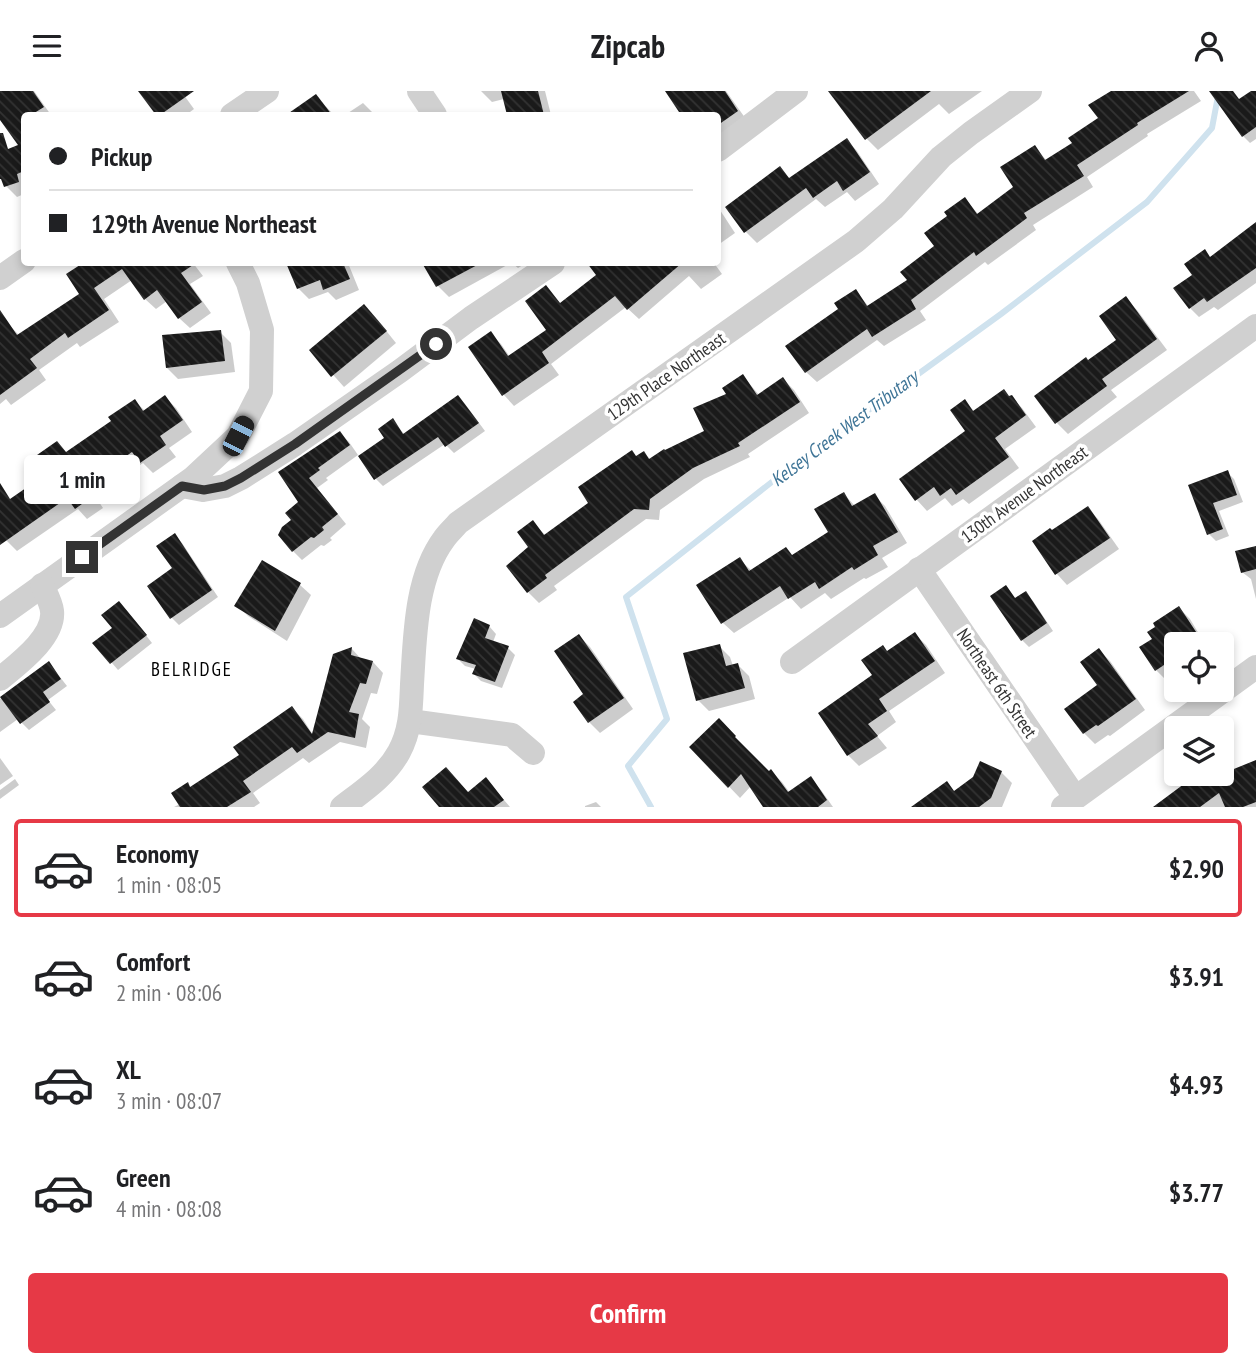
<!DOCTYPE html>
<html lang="en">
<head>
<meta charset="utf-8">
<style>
	:root { --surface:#fff; --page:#f6f6f6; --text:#202124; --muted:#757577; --line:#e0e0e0; --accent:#e63946 }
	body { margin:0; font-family:"PT Sans Narrow",sans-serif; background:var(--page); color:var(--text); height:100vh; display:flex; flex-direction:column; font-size:26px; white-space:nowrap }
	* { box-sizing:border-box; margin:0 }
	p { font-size:23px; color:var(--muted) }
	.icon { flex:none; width:38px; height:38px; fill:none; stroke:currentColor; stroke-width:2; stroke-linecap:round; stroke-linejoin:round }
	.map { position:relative; height:716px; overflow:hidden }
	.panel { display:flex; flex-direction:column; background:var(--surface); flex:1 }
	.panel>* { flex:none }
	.top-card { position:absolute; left:21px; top:21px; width:700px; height:154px; border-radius:7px; box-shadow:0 4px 10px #0003; display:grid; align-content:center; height:154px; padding:0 28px; background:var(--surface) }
	.buttons { position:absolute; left:1164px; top:541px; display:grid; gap:14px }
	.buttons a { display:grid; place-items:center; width:70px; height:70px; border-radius:7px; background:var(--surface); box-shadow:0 4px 10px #0003; font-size:35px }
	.end { position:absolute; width:32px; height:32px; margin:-16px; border:9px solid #333; background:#fff; box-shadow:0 0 0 4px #fff }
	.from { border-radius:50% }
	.bubble { position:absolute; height:49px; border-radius:7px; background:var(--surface); box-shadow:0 4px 10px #0003; font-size:23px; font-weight:600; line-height:49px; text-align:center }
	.car { position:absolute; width:21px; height:42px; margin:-21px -10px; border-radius:9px; box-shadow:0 0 5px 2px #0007; background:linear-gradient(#222 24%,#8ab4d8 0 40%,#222 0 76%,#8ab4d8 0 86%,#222 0) }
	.top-card b { display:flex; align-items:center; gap:24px; height:66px; font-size:26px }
	.top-card b+b { border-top:2px solid var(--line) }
	.top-card i { width:18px; height:18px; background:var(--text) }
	ul { padding:12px 0 0; list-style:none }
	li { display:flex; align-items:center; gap:21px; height:98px; margin:0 14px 10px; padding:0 14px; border:4px solid transparent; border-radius:7px }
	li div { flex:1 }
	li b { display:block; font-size:26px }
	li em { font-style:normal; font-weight:600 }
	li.current { border-color:var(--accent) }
	li>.icon { width:63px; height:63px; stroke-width:1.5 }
	.button { display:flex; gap:14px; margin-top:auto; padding:14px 28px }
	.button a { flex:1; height:80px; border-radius:7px; background:var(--accent); color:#fff; font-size:28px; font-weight:600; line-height:80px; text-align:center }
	header { display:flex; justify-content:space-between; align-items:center; height:91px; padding:0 28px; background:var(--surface); font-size:32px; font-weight:600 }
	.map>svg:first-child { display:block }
	.shadow { fill:#0003 }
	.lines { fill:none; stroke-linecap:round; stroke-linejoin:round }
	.stream { stroke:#cfe2ee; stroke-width:6 }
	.building { fill:url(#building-back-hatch) }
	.minor { stroke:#d0d0d0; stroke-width:24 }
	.route { stroke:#333; stroke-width:9 }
	.labels { text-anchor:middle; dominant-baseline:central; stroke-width:7; stroke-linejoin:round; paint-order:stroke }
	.street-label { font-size:18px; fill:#333; stroke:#fff }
	.water-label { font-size:19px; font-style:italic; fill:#3f7597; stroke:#fff }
	.neighbourhood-label { font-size:19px; letter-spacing:2px; fill:#000; stroke:#fff }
</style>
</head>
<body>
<header><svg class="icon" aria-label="menu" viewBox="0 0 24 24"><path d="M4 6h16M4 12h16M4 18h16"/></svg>Zipcab<svg class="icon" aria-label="person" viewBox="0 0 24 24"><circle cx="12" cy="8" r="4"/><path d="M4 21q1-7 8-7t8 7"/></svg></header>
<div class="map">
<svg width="1256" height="716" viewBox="0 0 1256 716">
	<defs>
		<pattern id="building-back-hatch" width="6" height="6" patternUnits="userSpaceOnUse" patternTransform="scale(1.75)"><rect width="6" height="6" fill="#1a1a1a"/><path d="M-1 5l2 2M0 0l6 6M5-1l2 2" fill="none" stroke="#333"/></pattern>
	</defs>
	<rect width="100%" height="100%" fill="#fff"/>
	<g class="shadow">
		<path d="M0,0H34L51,24H24V48L21,50L0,26Z"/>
		<path d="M140,0H181L194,18L186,24H158Z"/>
		<path d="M481,0H545L551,24H512L508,20L504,8L492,11Z"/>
		<path d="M667,0H726L748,31L718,52V24H684Z"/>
		<path d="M831,0H982L949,23L939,13L878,59L867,48Z"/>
		<path d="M1125,0H1194L1201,10L1147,43L1148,45L1087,86L1093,96L1033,134L1036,139L988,174L985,171L920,220L926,229L884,255L877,249L817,291L806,281L840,218L856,200L869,216L910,190L936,156L949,125L965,108L979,124L1015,97L1035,56L1047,70L1075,53Z"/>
		<path d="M1256,2V48L1250,52L1243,45L1240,10Z"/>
		<path d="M316,5L334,24H292L291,23Z"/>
		<path d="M363,12L375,24H345Z"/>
		<path d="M847,49L857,60L879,93L855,110L847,101L825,116L816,108L757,152L746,141L727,116L780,77L790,88Z"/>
		<path d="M24,54V103L17,106L6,95L0,78V66L7,60Z"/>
		<path d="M718,116L735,142L718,154Z"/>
		<path d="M1256,133V192L1218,219L1214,216L1199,226L1190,217L1194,184L1211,167Z"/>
		<path d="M86,172H193L203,185L190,193L211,222L190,237L179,227L167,210L156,218L145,208L132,189L104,208L119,231L80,256L77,252L39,279L46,289L11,314L6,308L0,313V235L6,231L19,244L82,204L68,183Z"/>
		<path d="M297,172H348L359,199L336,209L328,201L309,208L298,197L289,175Z"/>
		<path d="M424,172H511L449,206L438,195Z"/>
		<path d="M512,172H526L518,177Z"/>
		<path d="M589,172H618L621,175L625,172H714L722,183L701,198L689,185L639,228L626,216L551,273L559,284L514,315L504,304L470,257L490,242L501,253L510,266L548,239L546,197L561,213L599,184Z"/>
		<path d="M1126,208L1137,219L1167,259L1111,299L1117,306L1068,343L1057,332L1036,305L1089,271L1118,249Z"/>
		<path d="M375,226L396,252L344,296L311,259Z"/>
		<path d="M220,241L231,252L235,281L178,288L167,277Z"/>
		<path d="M743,285L759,304L783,288L794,299L809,322L748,363L750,366L704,388L660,419L659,429L646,428L554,495L557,499L539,512L528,501L533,431L546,445L591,413L644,362L651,369L706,341L729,303Z"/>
		<path d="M165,306L176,317L192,341L169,357L176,366L153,382L143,372L95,405L103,417L87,428L78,418L17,460L6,449L0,440V411L11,409L51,381L57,352L67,362L113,331L135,310L145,320Z"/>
		<path d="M458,306L465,313L485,340L454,362L445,353L383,395L376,388L360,365L386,347L393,330L405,344Z"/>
		<path d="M1011,306L1022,317L1036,336L1005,358L1019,377L969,413L963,408L952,415L945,407L927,420L917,409L901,388L968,340L965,311L975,321Z"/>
		<path d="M340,342L349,351L358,364L326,387L328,389L317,397L346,433L330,447L332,449L324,455L321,454L302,469L293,460V429L301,411L280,382Z"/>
		<path d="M1227,381L1234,388L1243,411L1219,420L1229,445L1216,450L1209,443L1191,395Z"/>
		<path d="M844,403L855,415L874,404L885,415L907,452L882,467L888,476L866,488L864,487L831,508L825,502L801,518L790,506L734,542L723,532L739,468L752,480L793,465L830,442Z"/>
		<path d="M1087,417L1098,428L1119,458L1067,494L1057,483L1034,450Z"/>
		<path d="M175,445L182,452L218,506L179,534L172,527L149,496L175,478Z"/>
		<path d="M1256,456V508L1251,488L1242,481Z"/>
		<path d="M263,471L300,494L311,504L287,550L248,525L237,514Z"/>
		<path d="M1006,496L1017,509L1025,503L1033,510L1053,540L1029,556L1022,549Z"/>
		<path d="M1179,517L1190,528L1205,553H1176V584L1167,590L1156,579L1154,548L1157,537Z"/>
		<path d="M126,519L152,552L118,579L95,552L114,537Z"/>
		<path d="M489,535L496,543L493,551L508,557L515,564L502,597L481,590L474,583L476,578L465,575L458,568Z"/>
		<path d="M915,543L926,554L945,582L889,620L896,631L877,645L887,657L859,675L848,664L820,622L874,585L888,562Z"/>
		<path d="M579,545L590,556L633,618L600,642L589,631Z"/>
		<path d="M719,555L730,566L733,575L738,574L749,585L755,608L709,620L698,609Z"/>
		<path d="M352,558L362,569L373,571L383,582L377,603L371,602L362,628L370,636L366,657L340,651L309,672L303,667L253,702L260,712L254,716H174L180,713L187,693L191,697L241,665L292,617L303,628L313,644Z"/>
		<path d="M1099,559L1110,570L1145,619L1110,645L1108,644L1095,653L1084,642L1067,618L1100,594Z"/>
		<path d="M49,572L67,595L48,609L56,619L29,639L18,628L0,641V608Z"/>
		<path d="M730,641L769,682L771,680L782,691L790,702L811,688L821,699L833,716H765L751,695L740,707L692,657Z"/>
		<path d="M0,667L13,685L0,694Z"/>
		<path d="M1256,671V716H1173L1192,697Z"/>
		<path d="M1001,681L1012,692L1002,716H928L947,693L955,701Z"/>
		<path d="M15,688L19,694L0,708V699Z"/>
		<path d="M486,688L510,716H441L468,703Z"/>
		<path d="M596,711L601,716H585V715Z"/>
	</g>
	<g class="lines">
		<path class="stream" d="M651,716L628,675L667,628L626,506L801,368L1001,223L1147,111L1212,37L1219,0"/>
	</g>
	<g class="building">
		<path d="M0,0H33L44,16L31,24H24V80L17,83L19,91L4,96L1,88H0V42H3L8,58L18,54L0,29Z"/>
		<path d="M138,0H194L160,24H156Z"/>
		<path d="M501,0H538L544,24H507Z"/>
		<path d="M665,0H725L738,20L718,34V24H681Z"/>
		<path d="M828,0H931L865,49Z"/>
		<path d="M1111,0H1189L1137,32L1138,34L1077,74L1084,85L1024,122L1027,127L976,165L974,161L911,209L916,218L872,246L867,238L805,282L785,255L838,218L834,212L856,198L867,215L907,189L900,181L934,155L924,142L947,125L944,121L965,106L977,123L1013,96L1000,76L1035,54L1045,69L1072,52L1068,47L1098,27L1088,14Z"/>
		<path d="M1209,0H1233L1239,8L1251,0H1256V36L1242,46Z"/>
		<path d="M316,3L332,24H286Z"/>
		<path d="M847,47L870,81L843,100L837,90L813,107L806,97L744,142L725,116L780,75L789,87Z"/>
		<path d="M1256,131V177L1207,211L1204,207L1189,218L1173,197L1192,184L1184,173L1205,158L1210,166Z"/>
		<path d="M83,172H196L181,182L202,211L178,228L157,199L144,209L122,178L94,197L109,219L68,247L65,242L30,268L37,277L0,304V219L17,244L79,203L66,183Z"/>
		<path d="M286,172H343L350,188L323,199L320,189L297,198Z"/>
		<path d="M422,172H481L436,196Z"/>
		<path d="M587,172H682L627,219L615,205L542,261L549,272L502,305L468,256L491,240L508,265L546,239L525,210L546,194L560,212L596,184Z"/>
		<path d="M1126,205L1157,248L1102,288L1107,295L1055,333L1034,305L1086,266L1088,269L1116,249L1099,225Z"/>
		<path d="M364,213L387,240L331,286L309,259Z"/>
		<path d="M221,239L225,270L166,277L162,244Z"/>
		<path d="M743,283L757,304L783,286L800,311L738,352L740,355L693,377L650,408L649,419L634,418L545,484L547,487L527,502L506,475L528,456L517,441L533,429L544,444L588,412L578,396L632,359L636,365L644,360L649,368L664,358L665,359L704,340L693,317L726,303L722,297Z"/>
		<path d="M1004,298L1009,305L1012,304L1026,324L995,347L1009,366L956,404L951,397L940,405L934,396L915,410L899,388L965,340L950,319L965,308L973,320Z"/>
		<path d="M165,304L183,329L160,345L166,354L140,372L132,361L85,394L93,405L75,418L67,407L0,454V392L10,408L49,381L37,364L57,350L66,361L111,330L108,326L135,308L143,320Z"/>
		<path d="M458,304L479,332L445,356L438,346L374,389L358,365L384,347L378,338L393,327L403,343Z"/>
		<path d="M340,340L350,354L318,377L320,379L309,387L338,423L322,436L324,439L314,447L311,446L292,461L278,444L282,436L291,429L285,422L298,411L278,381Z"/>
		<path d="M1228,379L1237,404L1213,412L1223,438L1207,444L1188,394Z"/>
		<path d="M844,401L852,415L875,402L898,441L873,455L878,464L854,479L852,476L819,498L815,491L788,508L780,495L721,533L696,494L740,466L749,480L786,456L792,464L828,441L814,418Z"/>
		<path d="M1088,415L1110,447L1055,484L1032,450L1050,437L1052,439Z"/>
		<path d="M175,442L212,499L170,528L147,495L172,477L156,455Z"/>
		<path d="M1256,455V478L1241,482L1235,460Z"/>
		<path d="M262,469L301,492L275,540L234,515Z"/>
		<path d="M1006,494L1015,507L1026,500L1047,532L1021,550L990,505Z"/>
		<path d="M119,510L147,544L110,573L92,552L112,537L101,524Z"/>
		<path d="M1179,515L1204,553H1176V566L1155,580L1139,556L1152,548L1147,541L1155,536L1153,532Z"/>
		<path d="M474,527L490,534L485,547L509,555L495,591L472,583L476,574L456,568Z"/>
		<path d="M915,541L935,570L879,608L887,620L868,633L878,645L847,665L818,622L872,584L861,569L883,554L887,560Z"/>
		<path d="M579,543L624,607L588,632L573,611L583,603L554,560Z"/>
		<path d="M720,553L726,575L738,572L745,597L696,610L683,562Z"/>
		<path d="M352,556L351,564L373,570L366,593L360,592L349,621L359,623L355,647L328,641L297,662L292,656L243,690L251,701L227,716H180L171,702L188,691L190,696L239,664L233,656L292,615L312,643L333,563Z"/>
		<path d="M1099,557L1136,608L1098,635L1096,634L1083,643L1064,618L1097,594L1080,571Z"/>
		<path d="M49,570L61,588L43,601L50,611L20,633L0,606Z"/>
		<path d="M719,627L736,645L735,646L769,680L771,678L788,701L811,685L827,709L818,716H763L741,683L728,697L689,656Z"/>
		<path d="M1256,669V711L1243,716H1225L1219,702L1200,716H1153L1188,690L1192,695Z"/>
		<path d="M980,670L1002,680L991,707L979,716H911L947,690L954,700L973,686Z"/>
		<path d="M446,676L468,701L486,686L504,709L494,716H439L422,696Z"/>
	</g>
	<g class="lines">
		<g class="minor">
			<path d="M419,0L435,24"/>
			<path d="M232,24L267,0"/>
			<path d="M718,59L796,0"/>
			<path d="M0,187L24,170"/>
			<path d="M182,395L203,399L225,395L241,387L295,353L400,280L471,227L553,172"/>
			<path d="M919,478L1075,706"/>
			<path d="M0,525L193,387L238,345L261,300L262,239L248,192L238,172"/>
			<path d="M792,571L1256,235"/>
			<path d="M0,588C18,573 55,546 52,520C51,511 46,503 42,494"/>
			<path d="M410,630L512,644L533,662"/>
			<path d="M342,716C363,700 386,685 399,661C411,639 411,617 412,593C415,547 415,487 444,448C448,442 454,437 458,432L856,150L893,118L941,66L971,42L1030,0"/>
			<path d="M1063,716L1256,576"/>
		</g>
	</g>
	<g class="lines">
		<path class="route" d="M82,466L182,395L204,399L225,395L241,387L295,353L436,253"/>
	</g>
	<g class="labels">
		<g class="street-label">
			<text transform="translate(666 285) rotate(-35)">129th Place Northeast</text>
			<text transform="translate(1024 403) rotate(-36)">130th Avenue Northeast</text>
			<text transform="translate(997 592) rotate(56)">Northeast 6th Street</text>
		</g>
		<g class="water-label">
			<text transform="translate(844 337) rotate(-37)">Kelsey Creek West Tributary</text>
		</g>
		<g class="neighbourhood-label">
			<text x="192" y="578">BELRIDGE</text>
		</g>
	</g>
</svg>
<div class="buttons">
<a><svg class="icon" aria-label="locate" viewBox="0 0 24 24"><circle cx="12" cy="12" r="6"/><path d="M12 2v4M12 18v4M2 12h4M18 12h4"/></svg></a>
<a><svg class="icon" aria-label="layers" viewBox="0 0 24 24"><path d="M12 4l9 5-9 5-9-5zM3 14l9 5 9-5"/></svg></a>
</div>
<i class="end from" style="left:436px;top:253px"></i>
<i class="end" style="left:82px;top:466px"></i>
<div class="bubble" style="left:24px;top:364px;width:116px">1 min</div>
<i class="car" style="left:238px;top:345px;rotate:27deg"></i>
<div class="top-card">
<b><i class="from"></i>Pickup</b>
<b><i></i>129th Avenue Northeast</b>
</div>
</div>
<section class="panel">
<ul>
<li class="current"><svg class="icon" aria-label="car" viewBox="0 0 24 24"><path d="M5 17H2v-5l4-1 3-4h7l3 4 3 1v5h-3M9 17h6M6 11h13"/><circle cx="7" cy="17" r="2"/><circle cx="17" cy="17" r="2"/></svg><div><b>Economy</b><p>1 min · 08:05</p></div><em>$2.90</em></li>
<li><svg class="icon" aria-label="car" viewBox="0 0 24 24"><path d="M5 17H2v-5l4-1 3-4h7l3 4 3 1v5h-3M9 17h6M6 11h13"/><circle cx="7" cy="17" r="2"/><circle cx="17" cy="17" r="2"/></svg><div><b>Comfort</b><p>2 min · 08:06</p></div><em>$3.91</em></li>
<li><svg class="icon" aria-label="car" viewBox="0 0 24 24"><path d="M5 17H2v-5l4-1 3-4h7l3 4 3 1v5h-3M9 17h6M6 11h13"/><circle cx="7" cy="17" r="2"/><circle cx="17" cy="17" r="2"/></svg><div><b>XL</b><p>3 min · 08:07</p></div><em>$4.93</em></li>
<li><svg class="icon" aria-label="car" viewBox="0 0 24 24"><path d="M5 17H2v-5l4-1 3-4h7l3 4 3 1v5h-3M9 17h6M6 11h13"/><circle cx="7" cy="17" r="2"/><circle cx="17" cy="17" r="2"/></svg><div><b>Green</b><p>4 min · 08:08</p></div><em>$3.77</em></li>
</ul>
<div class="button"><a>Confirm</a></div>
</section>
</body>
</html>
